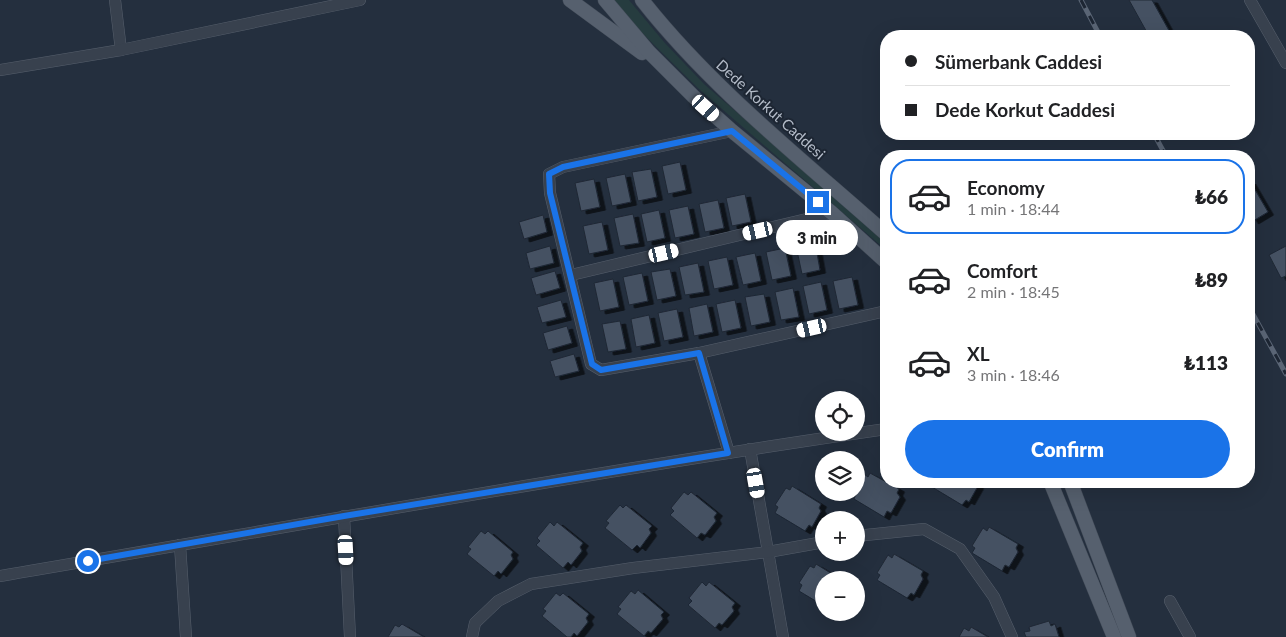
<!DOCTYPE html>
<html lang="en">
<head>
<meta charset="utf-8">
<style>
	:root { --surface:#fff; --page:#f6f6f6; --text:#202124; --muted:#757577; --line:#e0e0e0; --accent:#1a73e8 }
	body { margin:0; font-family:Lato,sans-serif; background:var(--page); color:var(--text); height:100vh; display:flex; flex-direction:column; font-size:19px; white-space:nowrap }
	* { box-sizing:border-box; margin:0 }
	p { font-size:16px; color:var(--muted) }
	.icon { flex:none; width:28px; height:28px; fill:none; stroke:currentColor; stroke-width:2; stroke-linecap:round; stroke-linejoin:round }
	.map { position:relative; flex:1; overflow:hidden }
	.side { position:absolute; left:880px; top:150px; width:375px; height:338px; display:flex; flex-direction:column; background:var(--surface); border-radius:20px; box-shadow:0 5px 20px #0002 }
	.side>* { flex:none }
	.guide { position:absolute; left:880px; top:30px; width:375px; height:110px; border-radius:20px; box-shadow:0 5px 20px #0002; display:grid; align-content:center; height:110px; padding:0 25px; background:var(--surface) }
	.fabs { position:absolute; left:815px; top:391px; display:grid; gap:10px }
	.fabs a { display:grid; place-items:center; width:50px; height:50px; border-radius:50%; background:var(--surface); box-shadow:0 5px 20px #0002; font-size:25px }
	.end { position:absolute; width:22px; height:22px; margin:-11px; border:6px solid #1a73e8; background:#fff; box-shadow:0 0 0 2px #fff }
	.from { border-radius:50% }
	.bubble { position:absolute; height:35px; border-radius:18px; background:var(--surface); box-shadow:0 5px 20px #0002; font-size:16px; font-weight:800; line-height:35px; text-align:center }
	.car { position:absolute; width:15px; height:30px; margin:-15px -8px; border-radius:6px; box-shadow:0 0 4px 1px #0007; background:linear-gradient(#fff 24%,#345 0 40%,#fff 0 76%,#345 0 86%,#fff 0) }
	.guide b { display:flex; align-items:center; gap:18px; height:48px; font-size:19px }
	.guide b+b { border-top:1px solid var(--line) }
	.guide i { width:12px; height:12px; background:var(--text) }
	ul { padding:9px 0 0; list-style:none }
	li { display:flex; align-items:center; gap:15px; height:75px; margin:0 10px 8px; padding:0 15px; border:2px solid transparent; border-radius:20px }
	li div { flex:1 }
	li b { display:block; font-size:19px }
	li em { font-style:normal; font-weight:800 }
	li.current { border-color:var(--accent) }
	li>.icon { width:45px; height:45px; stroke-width:1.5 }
	.button { display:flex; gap:10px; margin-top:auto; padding:10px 25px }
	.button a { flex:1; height:58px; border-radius:30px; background:var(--accent); color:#fff; font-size:20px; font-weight:800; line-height:58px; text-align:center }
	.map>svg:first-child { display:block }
	.green { fill:#263c3f }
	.building { fill:#455162; stroke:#1f2835; filter:url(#shadow) }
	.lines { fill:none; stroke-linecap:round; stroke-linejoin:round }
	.minor-casing { stroke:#565f6c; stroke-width:12 }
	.major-casing { stroke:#414a57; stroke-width:15 }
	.minor { stroke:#38414e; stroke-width:11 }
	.major { stroke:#56606e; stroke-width:14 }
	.rail-casing { stroke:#5a6575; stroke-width:5 }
	.rail { stroke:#1d2633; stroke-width:3; stroke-dasharray:9; stroke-linecap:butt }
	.route { stroke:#1a73e8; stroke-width:6 }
	.labels { text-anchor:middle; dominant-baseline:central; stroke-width:4; stroke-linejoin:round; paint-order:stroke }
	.street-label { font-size:15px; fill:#b4bcc9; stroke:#1d2633 }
</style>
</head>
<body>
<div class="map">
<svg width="1286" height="637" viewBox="0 0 1286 637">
	<defs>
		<filter id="shadow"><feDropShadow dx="5.5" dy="3" stdDeviation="0" flood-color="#0009"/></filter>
	</defs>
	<rect width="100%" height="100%" fill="#242f3e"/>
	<path class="green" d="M613,0H629L664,42L704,84L886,242V250L701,91L636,27Z"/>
	<g class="building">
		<path d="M1129,0H1152L1172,36H1149Z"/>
		<path d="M680,162L686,190L668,194L662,166Z"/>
		<path d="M651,169L657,197L638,201L632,172Z"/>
		<path d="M625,174L631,202L612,206L606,178Z"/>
		<path d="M594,179L600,207L581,211L575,183Z"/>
		<path d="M1250,181L1268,212L1253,221L1249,214V182Z"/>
		<path d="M745,194L751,222L732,226L726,198Z"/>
		<path d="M718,200L724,228L705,232L699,204Z"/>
		<path d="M688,206L694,234L675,238L669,210Z"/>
		<path d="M659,210L665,238L647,242L641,214Z"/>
		<path d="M633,214L639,243L620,246L614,218Z"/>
		<path d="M543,215L547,232L524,239L519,222Z"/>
		<path d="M602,222L608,250L589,254L583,226Z"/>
		<path d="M815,242L820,270L802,274L796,246Z"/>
		<path d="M550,246L554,263L530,269L526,253Z"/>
		<path d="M1286,246V276L1281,278L1269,255Z"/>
		<path d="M785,248L791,276L772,280L766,252Z"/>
		<path d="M755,253L761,281L743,285L736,257Z"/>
		<path d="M727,257L733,285L714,289L708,261Z"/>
		<path d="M698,263L704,292L685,295L679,267Z"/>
		<path d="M670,269L676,296L657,300L651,272Z"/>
		<path d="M555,271L560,288L536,295L531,278Z"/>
		<path d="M642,273L648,301L629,305L623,277Z"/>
		<path d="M852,277L858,305L839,309L833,281Z"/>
		<path d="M613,279L619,307L600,311L594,283Z"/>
		<path d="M821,282L827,310L809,314L803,286Z"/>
		<path d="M793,288L799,317L781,320L775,292Z"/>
		<path d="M764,294L770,322L751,326L745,297Z"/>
		<path d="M561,300L566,317L542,323L537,307Z"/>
		<path d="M735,300L741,328L722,332L716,304Z"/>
		<path d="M707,304L713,332L694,336L689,308Z"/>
		<path d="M677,309L683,337L664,341L658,313Z"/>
		<path d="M649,315L655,343L636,347L631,319Z"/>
		<path d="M620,321L626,349L608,352L602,324Z"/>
		<path d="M567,326L572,343L548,350L543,333Z"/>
		<path d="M574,354L579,371L555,377L550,361Z"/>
		<path d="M870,473L899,489L897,493L900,497L891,513L887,511L884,517L854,499L856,494L854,492H856V487L864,474L868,477Z"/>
		<path d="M934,481H976L978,486L969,502L966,500L962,505L932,487L935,482Z"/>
		<path d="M792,486L821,504L819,508L821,511L812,527L809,525L805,531L775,513L778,507L775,505L786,488L790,490Z"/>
		<path d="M684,492L688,495L691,492L717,513L714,517L716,521L705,535L701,533L697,538L670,515L674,511L671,508Z"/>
		<path d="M620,505L623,508L626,505L652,526L649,529L651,533L640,548L637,545L632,550L605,528L609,523L606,521Z"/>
		<path d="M550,522L554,526L557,522L583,543L580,547L582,551L571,565L568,562L563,568L536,545L540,541L537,538Z"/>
		<path d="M989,527L1018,544L1016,548L1018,552L1009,567L1005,565L1002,571L972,553L975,548L972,546L983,528L987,531Z"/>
		<path d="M481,531L485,534L488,531L513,552L511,555L513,559L501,574L498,571L494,576L467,554L471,549L468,547Z"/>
		<path d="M894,554L923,571L921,575L923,579L914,595L911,593L907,598L877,580L880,575L877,573L888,555L892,558Z"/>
		<path d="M816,564L842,580H824V606L799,591L802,585L799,583L810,566L814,568Z"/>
		<path d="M702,582L706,586L709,582L735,603L732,607L734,611L722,625L719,623L715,628L688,605L692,601L689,598Z"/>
		<path d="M638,590L664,612L661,615L663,619L651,633L648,631L644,636L617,614L621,609L618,607L631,591L635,594Z"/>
		<path d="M556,593L560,596L563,593L589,614L586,618L588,622L577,636L574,633L571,637H567L542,616L546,611L543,609Z"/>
		<path d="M1049,621L1051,626L1055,624L1059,637H1026L1024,632L1030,631L1029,627Z"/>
		<path d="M402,624L424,637H388L395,625L399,627Z"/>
		<path d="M971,627L988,637H959L964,628L969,631Z"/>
	</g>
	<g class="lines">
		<defs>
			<g id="minor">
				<path d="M115,0L121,50"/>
				<path d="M1250,0L1286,63"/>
				<path d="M0,70L121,50L360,0"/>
				<path d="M732,131L563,167L549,174L550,193L591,364L601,370L699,353L886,311"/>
				<path d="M571,275L832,213"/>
				<path d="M699,353L729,453"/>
				<path d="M750,449L783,637"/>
				<path d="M344,516L350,637"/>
				<path d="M856,536L924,529L960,549L994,597L1012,637"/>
				<path d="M180,545L186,637"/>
				<path d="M0,576C295,526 590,472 886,429"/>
				<path d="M1170,601L1190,637"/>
				<path d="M472,637L475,623L498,601L531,584L633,568L768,552L824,542"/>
			</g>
			<g id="major">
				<path d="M570,0L642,53"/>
				<path d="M605,0L649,52L693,96L732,131L832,213L886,262"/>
				<path d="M642,0C712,89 802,159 886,234"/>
				<path d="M1050,481L1114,637"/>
				<path d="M1070,481L1129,637"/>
			</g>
		</defs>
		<use href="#minor" class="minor-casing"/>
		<use href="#major" class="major-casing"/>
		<use href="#minor" class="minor"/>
		<use href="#major" class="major"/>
		<defs>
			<g id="rail">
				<path d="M1081,0L1100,36"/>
				<path d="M1154,134L1166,156"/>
				<path d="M1249,307L1286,374"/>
			</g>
		</defs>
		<use href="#rail" class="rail-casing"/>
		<use href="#rail" class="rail"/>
	</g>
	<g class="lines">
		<path class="route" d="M88,561L344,516L728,453L699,353L601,370L592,364L550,193L549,174L563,167L732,131L818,202"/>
	</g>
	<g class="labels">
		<g class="street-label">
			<text transform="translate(771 109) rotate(42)">Dede Korkut Caddesi</text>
		</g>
	</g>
</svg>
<div class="fabs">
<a><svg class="icon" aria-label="locate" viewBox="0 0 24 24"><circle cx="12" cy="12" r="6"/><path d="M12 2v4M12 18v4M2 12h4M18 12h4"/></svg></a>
<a><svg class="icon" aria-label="layers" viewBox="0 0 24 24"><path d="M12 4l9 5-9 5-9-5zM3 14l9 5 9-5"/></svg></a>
<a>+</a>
<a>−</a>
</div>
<i class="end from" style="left:88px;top:561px"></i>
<i class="end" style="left:818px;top:202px"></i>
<div class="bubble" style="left:776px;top:220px;width:82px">3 min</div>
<i class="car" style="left:706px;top:108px;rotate:132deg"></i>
<i class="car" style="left:758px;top:231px;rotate:257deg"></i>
<i class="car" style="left:664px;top:253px;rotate:77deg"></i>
<i class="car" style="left:812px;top:328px;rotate:257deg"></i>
<i class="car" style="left:756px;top:483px;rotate:170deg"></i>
<i class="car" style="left:346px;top:550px;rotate:177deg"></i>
<div class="guide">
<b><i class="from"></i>Sümerbank Caddesi</b>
<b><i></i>Dede Korkut Caddesi</b>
</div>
<section class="side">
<ul>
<li class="current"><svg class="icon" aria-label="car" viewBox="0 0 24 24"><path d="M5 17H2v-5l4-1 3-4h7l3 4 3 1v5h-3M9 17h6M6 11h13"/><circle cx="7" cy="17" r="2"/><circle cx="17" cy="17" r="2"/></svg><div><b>Economy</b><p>1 min · 18:44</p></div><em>₺66</em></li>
<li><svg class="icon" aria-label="car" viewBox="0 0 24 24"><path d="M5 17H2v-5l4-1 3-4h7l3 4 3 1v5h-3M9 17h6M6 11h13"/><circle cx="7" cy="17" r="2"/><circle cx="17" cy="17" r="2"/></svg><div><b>Comfort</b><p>2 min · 18:45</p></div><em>₺89</em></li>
<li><svg class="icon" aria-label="car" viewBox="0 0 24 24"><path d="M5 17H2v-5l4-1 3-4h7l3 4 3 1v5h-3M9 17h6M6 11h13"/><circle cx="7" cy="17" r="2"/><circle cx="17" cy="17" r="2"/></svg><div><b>XL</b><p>3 min · 18:46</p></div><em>₺113</em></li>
</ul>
<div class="button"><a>Confirm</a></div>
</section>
</div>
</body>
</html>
